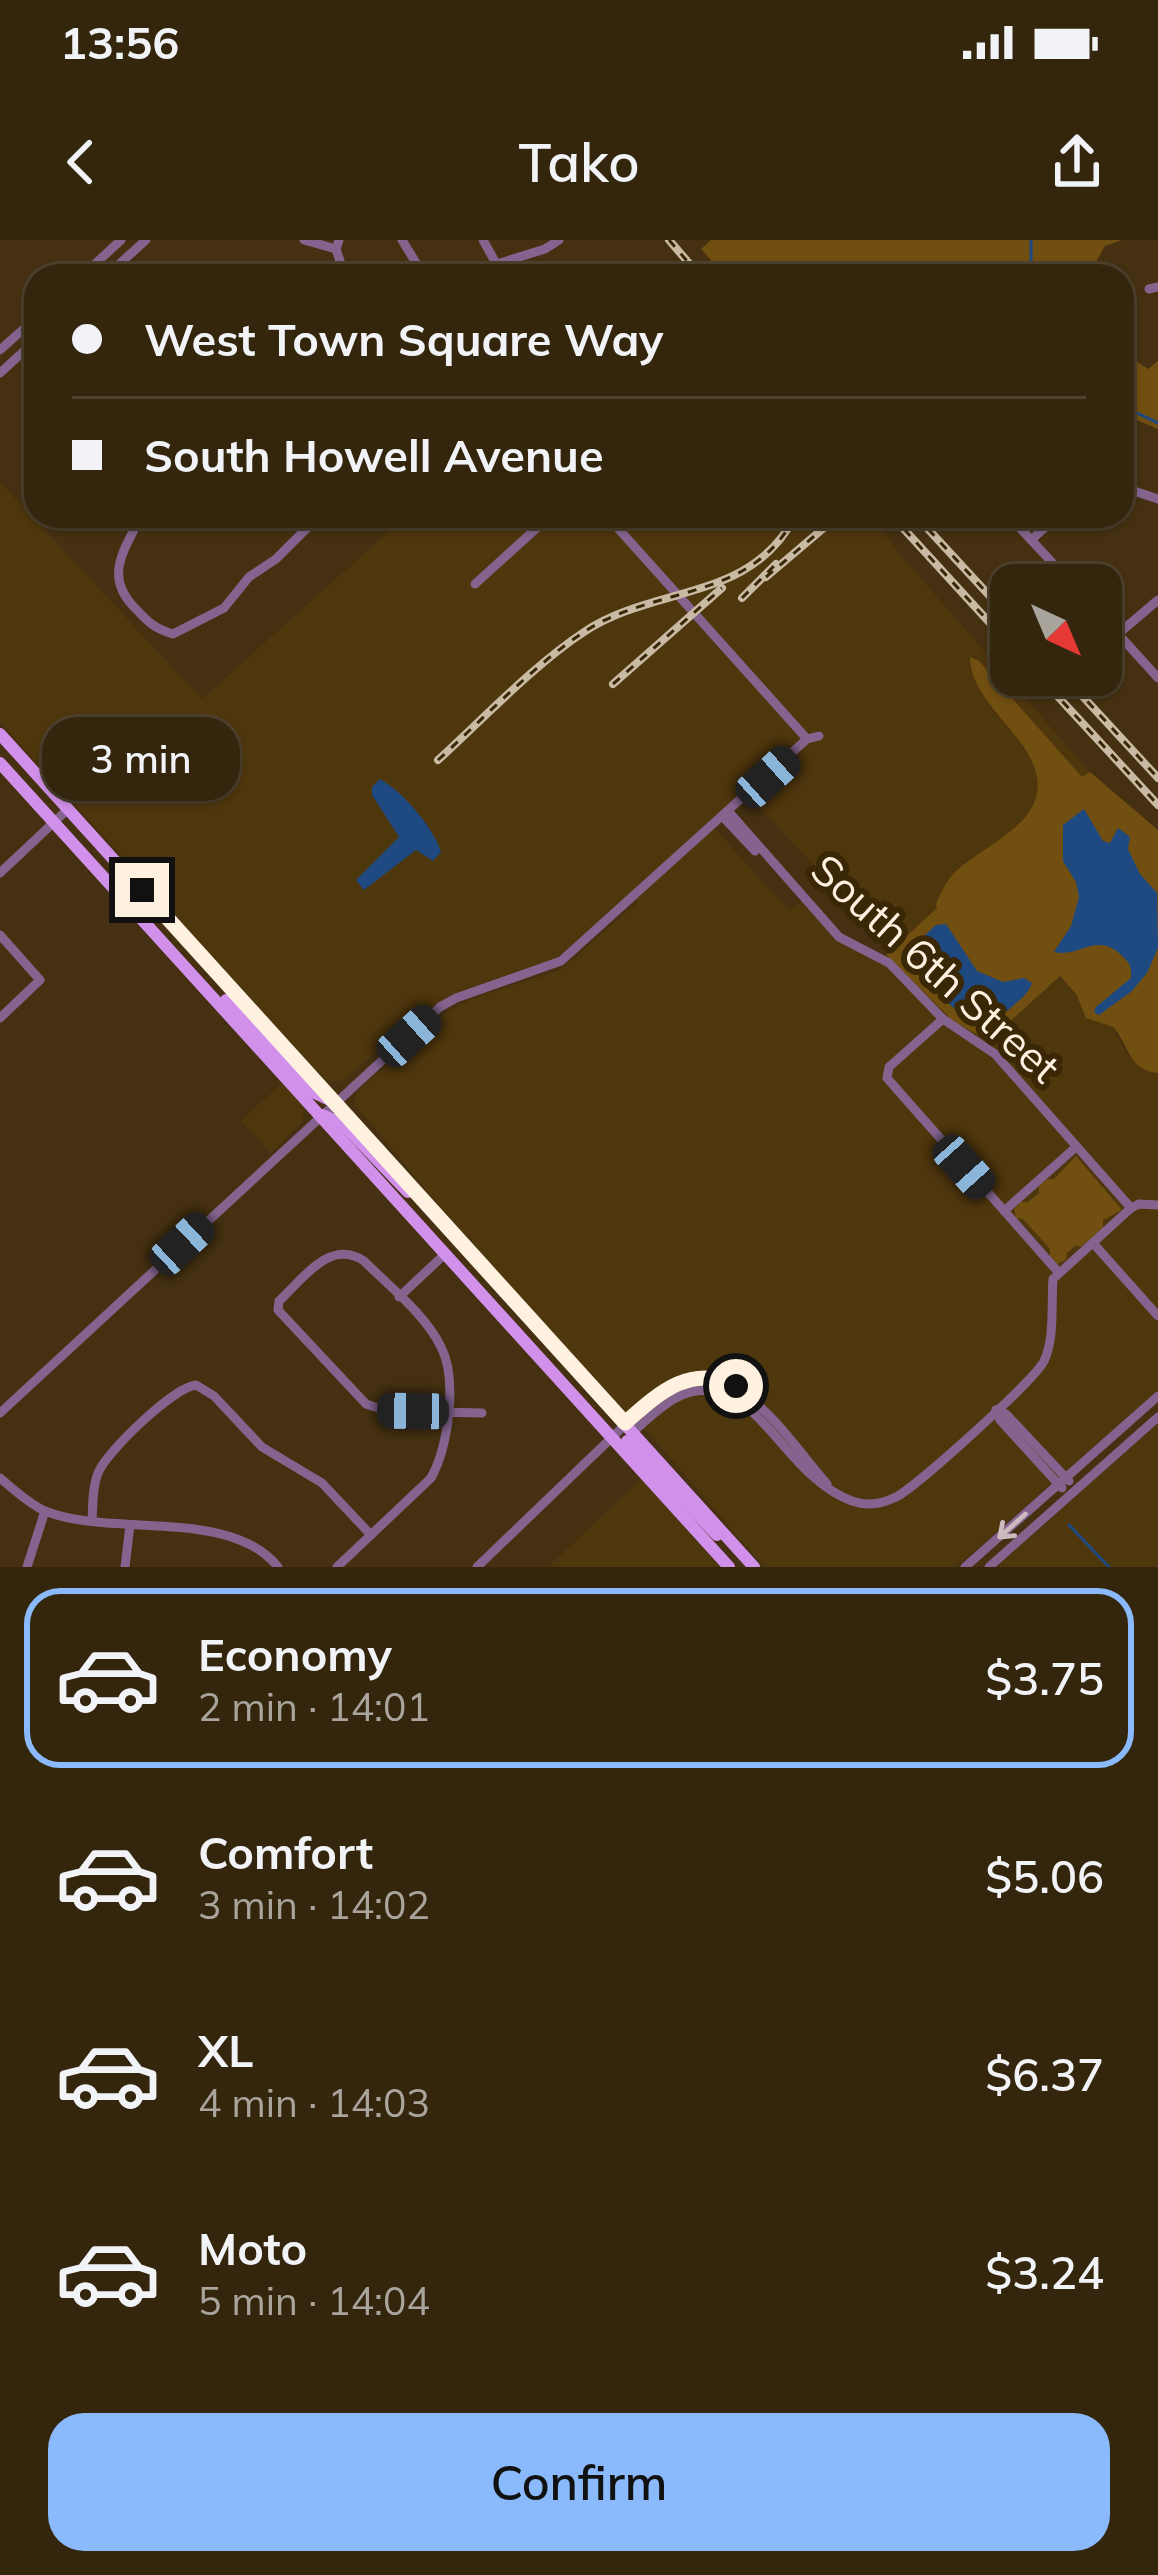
<!DOCTYPE html>
<html lang="en">
<head>
<meta charset="utf-8">
<style>
	:root { --surface:#34250d; --page:#3f311b; --text:#f1f3f6; --muted:#a9a59d; --line:#4e422e; --accent:#8abafc }
	body { margin:0; font-family:Mulish,sans-serif; background:var(--page); color:var(--text); height:100vh; display:flex; flex-direction:column; font-size:45px; white-space:nowrap }
	* { box-sizing:border-box; margin:0 }
	p { font-size:39px; color:var(--muted) }
	.icon { flex:none; width:66px; height:66px; fill:none; stroke:currentColor; stroke-width:2; stroke-linecap:round; stroke-linejoin:round }
	.map { position:relative; height:1327px; overflow:hidden }
	.panel { display:flex; flex-direction:column; background:var(--surface); flex:1 }
	.panel>* { flex:none }
	.hud { position:absolute; left:24px; top:24px; width:1110px; height:264px; border-radius:36px; box-shadow:0 3px 9px #0004,0 0 0 3px var(--line); display:grid; align-content:center; height:264px; padding:0 48px; background:var(--surface) }
	.needle { width:78px; rotate:136deg }
	.buttons { position:absolute; left:990px; top:324px; display:grid; gap:24px }
	.buttons a { display:grid; place-items:center; width:132px; height:132px; border-radius:24px; background:var(--surface); box-shadow:0 3px 9px #0004,0 0 0 3px var(--line); font-size:60px }
	.end { position:absolute; width:54px; height:54px; margin:-27px; border:15px solid #fef1e0; background:#111; box-shadow:0 0 0 6px #111 }
	.from { border-radius:50% }
	.bubble { position:absolute; height:84px; border-radius:36px; background:var(--surface); box-shadow:0 3px 9px #0004,0 0 0 3px var(--line); font-size:39px; font-weight:600; line-height:84px; text-align:center }
	.car { position:absolute; width:36px; height:72px; margin:-36px -18px; border-radius:15px; box-shadow:0 0 9px 3px #0007; background:linear-gradient(#222 24%,#8ab4d8 0 40%,#222 0 76%,#8ab4d8 0 86%,#222 0) }
	.hud b { display:flex; align-items:center; gap:42px; height:114px; font-size:45px }
	.hud b+b { border-top:3px solid var(--line) }
	.hud i { width:30px; height:30px; background:var(--text) }
	ul { padding:21px 0 0; list-style:none }
	li { display:flex; align-items:center; gap:36px; height:180px; margin:0 24px 18px; padding:0 24px; border:6px solid transparent; border-radius:36px }
	li div { flex:1 }
	li b { display:block; font-size:45px }
	li em { font-style:normal; font-weight:600 }
	li.active { border-color:var(--accent) }
	li>.icon { width:108px; height:108px; stroke-width:1.5 }
	.button { display:flex; gap:24px; margin-top:auto; padding:24px 48px }
	.button a { flex:1; height:138px; border-radius:36px; background:var(--accent); color:#111; font-size:48px; font-weight:600; line-height:138px; text-align:center }
	.status { display:flex; justify-content:space-between; align-items:center; height:84px; padding:0 60px; background:var(--surface); direction:ltr }
	.status svg { height:33px; fill:currentColor }
	header { display:flex; justify-content:space-between; align-items:center; height:156px; padding:0 48px; background:var(--surface); font-size:54px; font-weight:600 }
	.map>svg:first-child { display:block }
	.built { fill:#4e360d }
	.green { fill:#714f11 }
	.water { fill:#1f4981 }
	.lines { fill:none; stroke-linecap:round; stroke-linejoin:round }
	.stream { stroke:#1f4981; stroke-width:3 }
	.minor { stroke:#84648f; stroke-width:9 }
	.major { stroke:#d190e9; stroke-width:12 }
	.rail-casing { stroke:#c9baa4; stroke-width:8 }
	.rail { stroke:#3a2706; stroke-width:3; stroke-dasharray:9; stroke-linecap:butt }
	.oneway { stroke:#cdb9c0 }
	.route { stroke:#fef1e0; stroke-width:15 }
	.labels { text-anchor:middle; dominant-baseline:central; stroke-width:12; stroke-linejoin:round; paint-order:stroke }
	.street-label { font-size:42px; fill:#fef1e0; stroke:#3a2706 }
</style>
</head>
<body>
<div class="status"><b>13:56</b><svg viewBox="0 0 49 12"><path d="M0 12V9h3v3zM5 12V6h3v6zM10 12V3h3v9zM15 12V0h3v12zM26 1h20v11H26zM47 4h2v5h-2z"/></svg></div>
<header><svg class="icon" aria-label="back" viewBox="0 0 24 24"><path d="M15 5l-7 7 7 7"/></svg>Tako<svg class="icon" aria-label="share" viewBox="0 0 24 24"><path d="M12 15V3M7 8l5-5 5 5M5 13v7h14v-7"/></svg></header>
<div class="map">
<svg width="1158" height="1327" viewBox="0 0 1158 1327">
	<rect width="100%" height="100%" fill="#453111"/>
	<g class="built">
		<path d="M0,242L202,459L406,276H872L897,311L1090,532L892,709L745,552L710,583L789,671L809,656L843,695L897,722L953,781L993,796L1059,736L1076,754L1086,778L1112,787L1130,818L1143,830L1158,833V1150L956,1327H764L654,1199L617,1164L441,968L354,863L357,852L448,771L474,758L561,730L638,662L632,655L555,719L449,755L407,790L399,791L343,841H326L0,482Z"/>
		<path d="M283,842L305,870L301,883L271,913L241,881Z"/>
		<path d="M1158,1183V1327H997L1003,1321Z"/>
		<path d="M641,1238L720,1327H548L641,1239Z"/>
	</g>
	<g class="green">
		<path d="M711,0H1122L1105,6L1088,36H725L701,9Z"/>
		<path d="M1122,112L1148,129L1158,121V189L1122,174Z"/>
		<path d="M970,417L979,421L1082,537L1090,532L1158,590V833C1128,831 1129,804 1113,787L1086,778L1076,754L1060,736L994,796L996,800L992,803L953,781L886,715L937,668L936,664C941,653 946,641 955,632C989,600 1066,577 1027,512C1009,482 970,453 970,417Z"/>
		<path d="M1076,916L1122,970L1103,980V988L1082,1006H1075L1067,1013L1066,1020L1057,1024L1050,1016V1009L1023,979L1016,978L1014,969L1021,962H1028L1039,953V946L1047,939H1054Z"/>
	</g>
	<g class="water">
		<path d="M380,539C403,552 434,588 441,612L433,621L416,610L364,650L356,640L399,597L372,555V547Z"/>
		<path d="M1084,569L1103,601L1110,603L1118,588L1130,597L1128,609L1140,634L1157,653L1158,708L1147,733L1132,751L1099,775L1094,772L1096,767L1131,738C1132,725 1129,722 1119,713C1095,693 1079,718 1054,712L1071,686L1079,657L1076,642L1063,621V585Z"/>
		<path d="M946,684L977,731L1003,742L1024,738L1032,743C1028,755 1017,762 1007,771C971,803 934,748 911,721V708L936,685Z"/>
	</g>
	<g class="lines">
		<g class="stream">
			<path d="M1031,0V36"/>
			<path d="M1122,166L1158,183"/>
			<path d="M1069,1285L1109,1327"/>
		</g>
		<g class="minor">
			<path d="M304,0L336,9"/>
			<path d="M339,0L336,9L345,36"/>
			<path d="M402,0L424,36"/>
			<path d="M483,0L503,36"/>
			<path d="M82,36L121,0"/>
			<path d="M106,36L146,0"/>
			<path d="M458,36L545,9L559,0"/>
			<path d="M1149,49L1158,47"/>
			<path d="M0,110L36,78"/>
			<path d="M0,133L36,100"/>
			<path d="M1122,247L1158,259"/>
			<path d="M141,276C125,309 104,335 133,366C147,381 153,388 173,394L224,368L249,337L276,319L319,276"/>
			<path d="M607,276L807,499"/>
			<path d="M1009,276L1073,345"/>
			<path d="M1031,300L1058,276"/>
			<path d="M475,344L550,276"/>
			<path d="M1101,375L1158,438"/>
			<path d="M1118,394L1158,360"/>
			<path d="M729,572L839,697L889,723L943,779L995,814L1131,968"/>
			<path d="M723,577L755,611"/>
			<path d="M0,633L68,569"/>
			<path d="M0,695L40,740L0,778"/>
			<path d="M943,779L889,827L887,838L1059,1033"/>
			<path d="M1131,968L1139,964L1158,965"/>
			<path d="M1004,971L1076,907"/>
			<path d="M1093,1003L1158,1076"/>
			<path d="M399,1057L445,1014"/>
			<path d="M996,1170L1006,1174L1069,1241"/>
			<path d="M996,1170L1000,1180L1062,1248"/>
			<path d="M0,1173L440,767L456,758L561,721L807,499L819,496"/>
			<path d="M632,1193C657,1171 682,1143 719,1152C766,1164 794,1240 852,1261C866,1266 882,1264 896,1257C915,1248 1036,1139 1044,1121C1055,1098 1051,1064 1053,1039L1131,968"/>
			<path d="M0,1238C13,1249 29,1264 45,1271C113,1298 230,1267 278,1327"/>
			<path d="M92,1280C93,1265 92,1248 98,1233C107,1211 174,1147 196,1145L214,1156L262,1207L322,1243L371,1295"/>
			<path d="M27,1327L45,1271"/>
			<path d="M125,1327L130,1285"/>
			<path d="M337,1327L431,1238C448,1207 458,1140 441,1107C426,1075 389,1046 364,1021C330,998 303,1039 279,1061L278,1070L366,1164L384,1170L442,1172L482,1173"/>
			<path d="M477,1327L654,1157C729,1099 782,1193 827,1244"/>
			<path d="M965,1327L1158,1156"/>
			<path d="M989,1327L1158,1177"/>
		</g>
		<g class="major">
			<path d="M0,494L754,1327"/>
			<path d="M0,523L729,1327"/>
			<path d="M226,760L315,853L332,861"/>
			<path d="M322,875L342,883L408,952"/>
			<path d="M627,1201L717,1295"/>
		</g>
		<defs>
			<g id="rail">
				<path d="M669,0L700,36"/>
				<path d="M892,276L1011,406"/>
				<path d="M916,276L1011,379"/>
				<path d="M766,337L832,281"/>
				<path d="M742,358L776,324"/>
				<path d="M1038,435L1158,565"/>
				<path d="M1063,435L1158,538"/>
				<path d="M613,444L722,348"/>
				<path d="M438,520C482,480 535,424 584,392C654,345 752,362 795,276"/>
			</g>
		</defs>
		<use href="#rail" class="rail-casing"/>
		<use href="#rail" class="rail"/>
	</g>
	<defs><path id="oneway-shaft" d="M-6 0H5M1.5-3L5.5 0L1.5 3" fill="none" stroke-width="1.6" stroke-linecap="round" stroke-linejoin="round" transform="scale(3)"/></defs>
	<use class="oneway" href="#oneway-shaft" transform="translate(1012 1286) rotate(138)"/>
	<g class="lines">
		<path class="route" d="M142,650L625,1183C658,1154 690,1123 736,1146"/>
	</g>
	<g class="labels">
		<g class="street-label">
			<text transform="translate(936 728) rotate(42)">South 6th Street</text>
		</g>
	</g>
</svg>
<div class="buttons">
<a><svg class="needle" viewBox="-14 -14 28 28"><path d="M0-13l5 13h-10z" fill="#e53935"/><path d="M0 13l5-13h-10z" fill="#a9a59d"/></svg></a>
</div>
<i class="end from" style="left:736px;top:1146px"></i>
<i class="end" style="left:142px;top:650px"></i>
<div class="bubble" style="left:42px;top:477px;width:198px">3 min</div>
<i class="car" style="left:768px;top:537px;rotate:48deg"></i>
<i class="car" style="left:409px;top:796px;rotate:48deg"></i>
<i class="car" style="left:964px;top:927px;rotate:138deg"></i>
<i class="car" style="left:182px;top:1004px;rotate:47deg"></i>
<i class="car" style="left:413px;top:1171px;rotate:271deg"></i>
<div class="hud">
<b><i class="from"></i>West Town Square Way</b>
<b><i></i>South Howell Avenue</b>
</div>
</div>
<section class="panel">
<ul>
<li class="active"><svg class="icon" aria-label="car" viewBox="0 0 24 24"><path d="M5 17H2v-5l4-1 3-4h7l3 4 3 1v5h-3M9 17h6M6 11h13"/><circle cx="7" cy="17" r="2"/><circle cx="17" cy="17" r="2"/></svg><div><b>Economy</b><p>2 min · 14:01</p></div><em>$3.75</em></li>
<li><svg class="icon" aria-label="car" viewBox="0 0 24 24"><path d="M5 17H2v-5l4-1 3-4h7l3 4 3 1v5h-3M9 17h6M6 11h13"/><circle cx="7" cy="17" r="2"/><circle cx="17" cy="17" r="2"/></svg><div><b>Comfort</b><p>3 min · 14:02</p></div><em>$5.06</em></li>
<li><svg class="icon" aria-label="car" viewBox="0 0 24 24"><path d="M5 17H2v-5l4-1 3-4h7l3 4 3 1v5h-3M9 17h6M6 11h13"/><circle cx="7" cy="17" r="2"/><circle cx="17" cy="17" r="2"/></svg><div><b>XL</b><p>4 min · 14:03</p></div><em>$6.37</em></li>
<li><svg class="icon" aria-label="car" viewBox="0 0 24 24"><path d="M5 17H2v-5l4-1 3-4h7l3 4 3 1v5h-3M9 17h6M6 11h13"/><circle cx="7" cy="17" r="2"/><circle cx="17" cy="17" r="2"/></svg><div><b>Moto</b><p>5 min · 14:04</p></div><em>$3.24</em></li>
</ul>
<div class="button"><a>Confirm</a></div>
</section>
</body>
</html>
